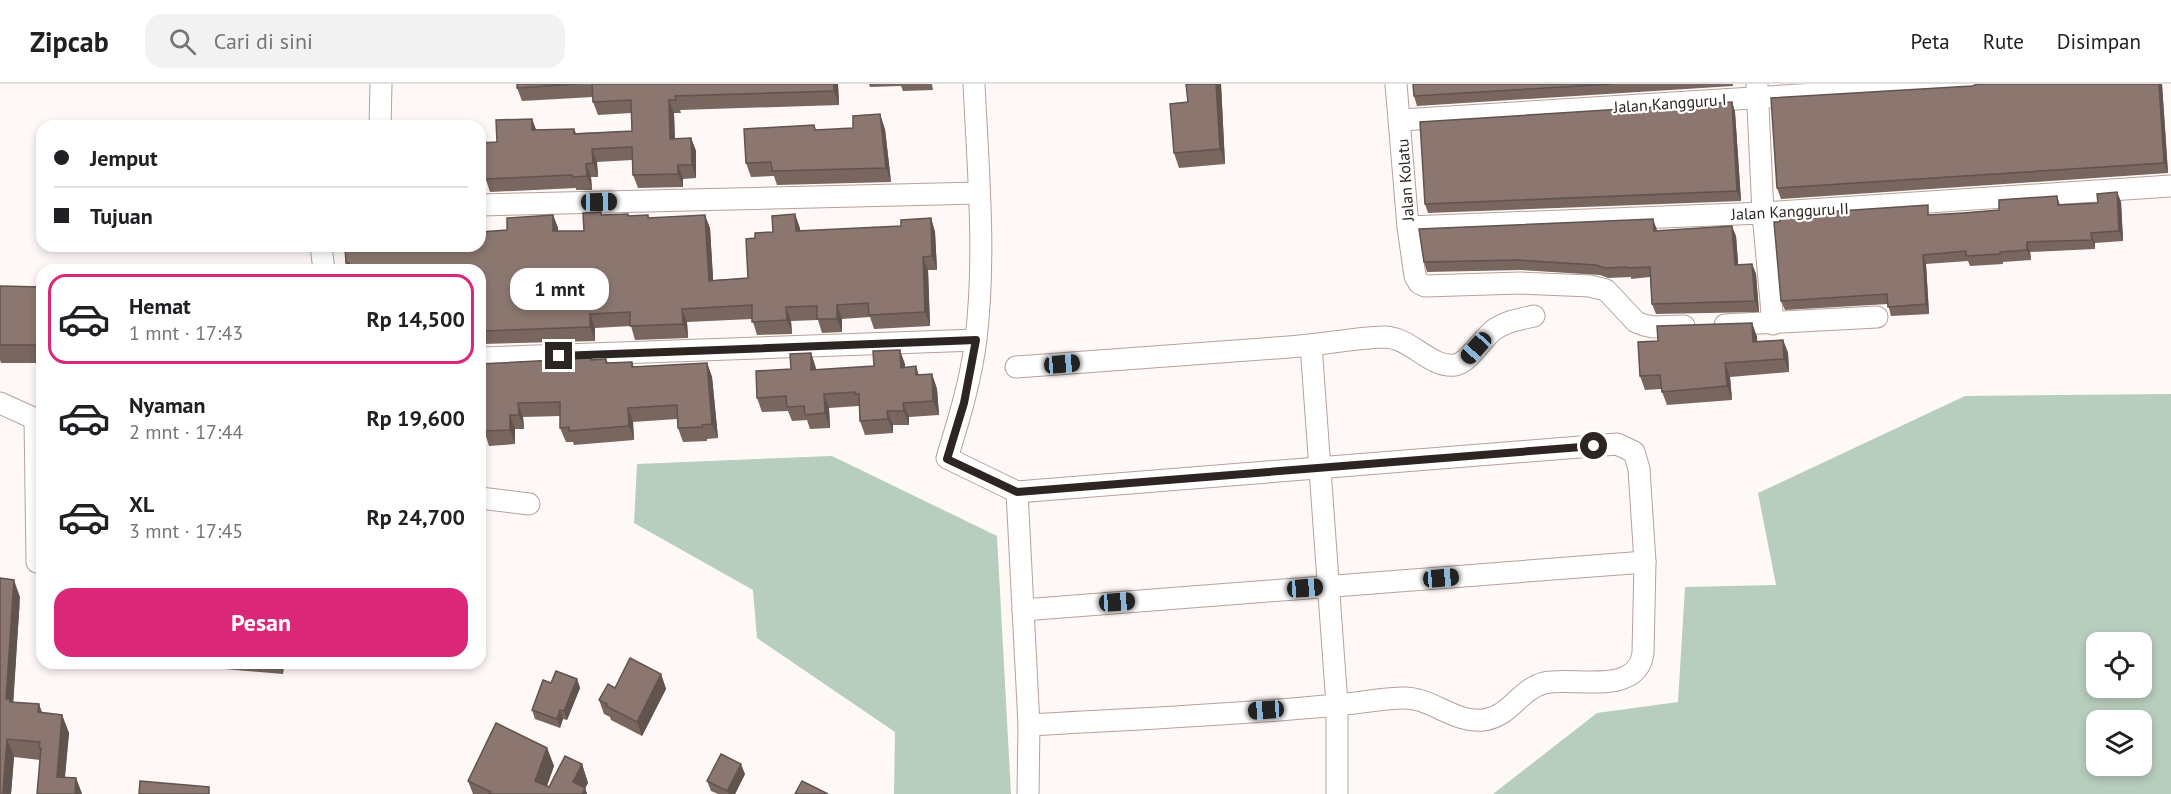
<!DOCTYPE html>
<html lang="id">
<head>
<meta charset="utf-8">
<style>
	:root { --surface:#fff; --page:#f2f2f2; --text:#202124; --muted:#757577; --line:#e0e0e0; --accent:#db2777 }
	body { margin:0; font-family:"PT Sans",sans-serif; background:var(--page); color:var(--text); height:100vh; display:flex; flex-direction:column; font-size:22px; white-space:nowrap }
	* { box-sizing:border-box; margin:0 }
	p { font-size:20px; color:var(--muted) }
	.icon { flex:none; width:33px; height:33px; fill:none; stroke:currentColor; stroke-width:2; stroke-linecap:round; stroke-linejoin:round }
	.map { position:relative; flex:1; overflow:hidden }
	.details { position:absolute; left:36px; top:180px; width:450px; height:405px; display:flex; flex-direction:column; background:var(--surface); border-radius:18px; box-shadow:0 3px 9px #0003 }
	.details>* { flex:none }
	.banner { position:absolute; left:36px; top:36px; width:450px; height:132px; border-radius:18px; box-shadow:0 3px 9px #0003; display:grid; align-content:center; height:132px; padding:0 18px; background:var(--surface) }
	.buttons { position:absolute; left:2086px; top:548px; display:grid; gap:12px }
	.buttons a { display:grid; place-items:center; width:66px; height:66px; border-radius:12px; background:var(--surface); box-shadow:0 3px 9px #0003; font-size:30px }
	.end { position:absolute; width:27px; height:27px; margin:-14px; border:8px solid #2d2522; background:#fff; box-shadow:0 0 0 3px #fff }
	.from { border-radius:50% }
	.bubble { position:absolute; height:42px; border-radius:18px; background:var(--surface); box-shadow:0 3px 9px #0003; font-size:20px; font-weight:800; line-height:42px; text-align:center }
	.car { position:absolute; width:18px; height:36px; margin:-18px -9px; border-radius:8px; box-shadow:0 0 4px 2px #0007; background:linear-gradient(#222 24%,#8ab4d8 0 40%,#222 0 76%,#8ab4d8 0 86%,#222 0) }
	.banner b { display:flex; align-items:center; gap:21px; height:57px; font-size:22px }
	.banner b+b { border-top:2px solid var(--line) }
	.banner i { width:15px; height:15px; background:var(--text) }
	ul { padding:10px 0 0; list-style:none }
	li { display:flex; align-items:center; gap:18px; height:90px; margin:0 12px 9px; padding:0 6px; border:3px solid transparent; border-radius:18px }
	li div { flex:1 }
	li b { display:block; font-size:22px }
	li em { font-style:normal; font-weight:800 }
	li.current { border-color:var(--accent) }
	li>.icon { width:54px; height:54px; stroke-width:1.5 }
	.primary-button { display:flex; gap:12px; margin-top:auto; padding:12px 18px }
	.primary-button a { flex:1; height:69px; border-radius:18px; background:var(--accent); color:#fff; font-size:24px; font-weight:800; line-height:69px; text-align:center }
	header { display:flex; align-items:center; gap:36px; box-sizing:border-box; height:84px; padding:0 30px; background:var(--surface); border-bottom:2px solid var(--line) }
	header strong { font-size:28px }
	nav { display:flex; gap:33px; margin-inline-start:auto; font-size:21px }
	.search { width:420px; height:54px; background:var(--page); display:flex; align-items:center; gap:15px; box-sizing:border-box; padding:0 21px; border-radius:18px; color:var(--muted); font-size:22px }
	.map>svg:first-child { display:block }
	.green { fill:#b7cdbd; fill-rule:evenodd }
	.lines { fill:none; stroke-linecap:round; stroke-linejoin:round }
	.street-casing { stroke:#b6a198; stroke-width:23 }
	.street { stroke:#fff; stroke-width:21 }
	.wall { fill:#78665f }
	.shaded-wall { fill:#61534e }
	.building { fill:#8b776f; stroke:#61534e; stroke-width:1.5 }
	.route { stroke:#2d2522; stroke-width:8 }
	.labels { text-anchor:middle; dominant-baseline:central; stroke-width:4.5; stroke-linejoin:round; paint-order:stroke }
	.street-label { font-size:16px; fill:#2d2522; stroke:#fff }
</style>
</head>
<body>
<header>
<strong>Zipcab</strong>
<div class="search"><svg class="icon" aria-label="search" viewBox="0 0 24 24"><circle cx="10" cy="10" r="6"/><path d="M15 15l6 6"/></svg>Cari di sini</div>
<nav><a>Peta</a><a>Rute</a><a>Disimpan</a></nav>
</header>
<div class="map">
<svg width="2171" height="710" viewBox="0 0 2171 710">
	<rect width="100%" height="100%" fill="#fef9f7"/>
	<g class="green">
		<path d="M2171,310V710H1493L1597,629L1678,618L1685,503L1776,501L1758,409L1965,312ZM2097,558H2142V603H2097ZM2097,636H2142V681H2097Z"/>
		<path d="M832,372L997,452L1011,710H894L895,648L757,554L753,506L634,439L637,380Z"/>
	</g>
	<g class="lines">
		<defs>
			<g id="street">
				<path d="M974,0C978,85 986,171 976,255C971,296 959,335 947,374L1017,408L1617,360L1634,368L1639,385L1645,478L1643,569C1637,613 1573,592 1544,599C1520,605 1510,633 1483,636C1453,639 1430,612 1401,614C1379,615 1358,619 1337,621C1235,631 1132,635 1029,641"/>
				<path d="M1396,0L1408,143L1415,192L1419,199L1425,202L1520,199L1590,202L1606,206L1636,238L1644,241L1653,243L1684,242"/>
				<path d="M1757,1L1763,129L1773,240"/>
				<path d="M1401,36L1975,0"/>
				<path d="M380,42L381,0"/>
				<path d="M480,121L979,109"/>
				<path d="M1408,143L1763,129L2171,102"/>
				<path d="M321,162L324,186"/>
				<path d="M1725,241L1877,233"/>
				<path d="M1311,261L1337,621V710"/>
				<path d="M480,274L976,256"/>
				<path d="M1016,283C1107,277 1198,270 1289,263C1321,261 1352,254 1384,253C1411,253 1429,284 1455,281C1469,279 1483,253 1495,245C1507,237 1521,235 1534,232"/>
				<path d="M0,319L42,338"/>
				<path d="M35,335L37,478"/>
				<path d="M1017,408L1029,641L1028,710"/>
				<path d="M480,414L529,420"/>
				<path d="M1023,526L1645,478"/>
			</g>
		</defs>
		<use href="#street" class="street-casing"/>
		<use href="#street" class="street"/>
	</g>
	<g class="wall">
		<path d="M517,0H838L839,21L680,26L681,29H674L675,55L691,54L696,67V94L683,95V103L638,104L633,91L632,76L597,78L598,93H591L592,106H576V104L490,108L486,96L480,97V59L497,58L532,35L536,46L574,45L576,49L632,47L631,29L598,31L593,18V13L522,17L517,4Z"/>
		<path d="M869,0H932L933,6L903,7L901,2L870,3Z"/>
		<path d="M1221,0L1225,80L1179,84L1174,69L1188,18Z"/>
		<path d="M1413,0H1733V2L1417,22L1414,12Z"/>
		<path d="M1978,0H2162L2168,89L1781,115L1777,104L1972,2Z"/>
		<path d="M1732,18L1735,28L1741,117L1428,129L1425,120Z"/>
		<path d="M814,41L816,46L885,45L891,98L777,101L774,92L751,93L746,79Z"/>
		<path d="M2117,108L2121,118L2123,157L2095,159V165L2030,168L2031,176L2003,178V180L1970,182L1968,177L1926,180L1929,230L1891,232L1888,220L1785,226L1781,217L1931,131L1999,126L2057,112L2060,121L2098,119Z"/>
		<path d="M628,130L629,132L648,131L649,134L710,144L713,196L748,194L755,154L773,148L800,144V147L901,142L931,134L935,148L937,186H928L930,242L874,245L870,233L842,235V248L822,249L818,236L791,237L792,250L757,251L752,235L687,238L688,254L635,256L631,242L595,244V257L482,260L481,257H480V186H348L346,179L507,146L553,131L558,144V147H584L602,131Z"/>
		<path d="M1657,147L1736,152L1738,180H1752L1756,190L1759,228L1656,230L1652,220L1650,193L1631,195V193L1608,194L1600,191L1521,186L1427,188L1424,178Z"/>
		<path d="M0,202L42,203V279H1L0,276Z"/>
		<path d="M1752,239L1757,253V257L1783,256L1788,269L1789,288L1730,293L1732,316L1667,321L1661,305L1645,306L1640,292L1658,257Z"/>
		<path d="M811,269L816,286L905,280V283L916,282L919,291L932,290L937,305L939,331L909,333V341H893V349L865,351L860,337L859,322L829,324L830,344L810,345L807,336L792,337L788,327L762,328L757,314Z"/>
		<path d="M606,275L608,279L632,278L634,283L707,279L712,293L718,354L707,355V357L683,358L678,344L677,335L633,338L634,356L574,361L573,358H566L560,344V332L523,333L524,345H515V360L489,362L484,346H481L480,343V280Z"/>
		<path d="M20,513L13,618L39,620L42,629L62,631L69,649L65,694H76L82,710H37L40,676L14,673L11,710H0Z"/>
		<path d="M221,579H284L283,590L224,585Z"/>
		<path d="M661,590L666,605L642,652L611,636L610,633L604,630L599,616L615,604Z"/>
		<path d="M577,595L580,604L567,636L563,635L560,644L535,635L532,626L551,599Z"/>
		<path d="M547,664L554,682L547,702L549,703L582,680L588,699L585,704L587,710H473L468,697Z"/>
		<path d="M745,690L735,710H718L711,707L707,697Z"/>
	</g>
	<g class="shaded-wall">
		<path d="M834,0H838L839,21L834,7Z"/>
		<path d="M1216,0H1221L1225,80L1220,65Z"/>
		<path d="M2159,0H2162L2168,89L2164,79Z"/>
		<path d="M669,16L674,29L675,68L670,55Z"/>
		<path d="M1732,18L1735,28L1741,117L1737,107Z"/>
		<path d="M880,30L885,45L891,98L886,84Z"/>
		<path d="M532,35L537,48L532,46Z"/>
		<path d="M691,54L696,67V94L692,81Z"/>
		<path d="M592,65L597,78L598,93L593,79Z"/>
		<path d="M586,80L591,93L592,106L587,92Z"/>
		<path d="M678,81L683,95V103L678,90Z"/>
		<path d="M2117,108L2121,118L2123,157L2119,147Z"/>
		<path d="M795,130L800,144L801,161L796,147Z"/>
		<path d="M553,131L558,144V161L553,147Z"/>
		<path d="M705,131L710,144L714,210L709,197Z"/>
		<path d="M931,134L935,148L937,186L932,172Z"/>
		<path d="M1653,135L1657,146L1658,157L1654,147Z"/>
		<path d="M1732,142L1736,152L1739,191L1735,181Z"/>
		<path d="M2091,149L2095,159V165L2092,156Z"/>
		<path d="M2027,158L2030,168L2031,176L2027,166Z"/>
		<path d="M1923,171L1926,180L1929,230L1926,220Z"/>
		<path d="M923,173L928,186L930,242L925,228Z"/>
		<path d="M1752,180L1756,190L1759,228L1755,217Z"/>
		<path d="M837,221L842,235V248L837,235Z"/>
		<path d="M786,223L791,237L792,250L787,236Z"/>
		<path d="M682,225L687,238L688,254L683,240Z"/>
		<path d="M590,230L595,244V257L590,243Z"/>
		<path d="M1752,239L1757,253L1758,271L1753,258Z"/>
		<path d="M1783,256L1788,269L1789,288L1784,275Z"/>
		<path d="M900,266L905,280L906,298L901,284Z"/>
		<path d="M811,269L816,284V300L811,286Z"/>
		<path d="M707,279L712,293L718,354L712,340Z"/>
		<path d="M1725,279L1730,293L1732,316L1727,302Z"/>
		<path d="M932,290L937,305L939,331L933,317Z"/>
		<path d="M824,310L829,324L830,344L825,329Z"/>
		<path d="M518,319L523,333L524,345L519,331Z"/>
		<path d="M903,319L909,333V341L904,327Z"/>
		<path d="M628,324L633,338L634,356L629,342Z"/>
		<path d="M887,327L893,341V349L888,335Z"/>
		<path d="M510,331L515,345V360L510,346Z"/>
		<path d="M14,496L20,513L13,623L6,615Z"/>
		<path d="M279,579H284L283,590Z"/>
		<path d="M661,590L666,605L642,652L637,638Z"/>
		<path d="M577,595L580,604L567,636L564,627Z"/>
		<path d="M39,620L45,638L38,628Z"/>
		<path d="M560,626L563,635L560,644L557,635Z"/>
		<path d="M62,631L69,649L63,710L57,693Z"/>
		<path d="M7,655L14,673L11,710H3Z"/>
		<path d="M547,664L554,682L544,710L535,697Z"/>
		<path d="M582,680L588,699L585,704L587,710H577L573,698Z"/>
		<path d="M741,680L745,690L735,710H729L727,707Z"/>
		<path d="M76,694L82,710H75Z"/>
	</g>
	<g class="building">
		<path d="M517,0H577L517,4Z"/>
		<path d="M592,0H834V7L675,12L676,16H669L670,55L691,54L692,81H678V90L633,91L632,63L592,65L593,79L586,80L587,92L572,93V91L485,95V83H480V59L497,58L496,36L532,35V46L574,45V50L632,47L631,16L593,18Z"/>
		<path d="M1186,0H1216L1220,65L1174,69L1170,20L1188,18Z"/>
		<path d="M1413,0H1612L1414,12Z"/>
		<path d="M1978,0H2159L2164,79L1777,104L1771,14L1972,2Z"/>
		<path d="M1732,18L1737,107L1425,120L1420,38Z"/>
		<path d="M880,30L886,84L772,87L771,78L746,79L744,45L814,41L815,46L853,44V32Z"/>
		<path d="M434,38V42H406V39Z"/>
		<path d="M2117,108L2119,147L2091,149L2092,156L2027,158V166L2000,168V170L1966,172V167L1923,171L1926,220L1888,223L1887,210L1781,217L1774,138H1780L1779,131L1928,121V131L1964,129L1999,126V116L2057,112L2058,121L2098,119L2097,110Z"/>
		<path d="M601,128V131L628,130V132L648,131V134L705,131L709,197L748,194L746,155L755,154V149L773,148L772,132L795,130L796,147L901,142V136L931,134L932,172L923,173L925,228L869,231L868,219L837,221V235H817V222L786,223L787,236L752,238V221L682,225L683,240L630,242V228L590,230V243L480,247V186H350L349,179H346L345,162H480V148L507,146V134L553,131V147H584L583,129Z"/>
		<path d="M1653,135L1654,147L1732,142L1735,181L1752,180L1755,217L1652,220L1650,183L1628,184L1627,183L1605,184L1596,181L1517,176L1424,178L1419,145Z"/>
		<path d="M0,202L42,203V261H0Z"/>
		<path d="M1752,239L1753,258L1783,256L1784,275L1725,279L1727,302L1662,308L1660,291L1640,292L1638,258L1658,257L1657,242Z"/>
		<path d="M900,266L901,284L916,282V291L932,290L933,317L903,319L904,327H887L888,335L860,337L859,310H855V308L824,310L825,329L805,331L804,322L787,323L786,312L757,314L756,287L791,285L790,270L811,269V286L874,282L873,267Z"/>
		<path d="M591,268V276L606,275V279L632,278V283L707,279L712,340L702,341V343L678,344L677,321L628,324L629,342L569,347V343L560,344V318L518,319L519,331H510V346L484,347V332H480V280L556,276V270Z"/>
		<path d="M0,494L14,496L6,615H10V618L39,620L38,628L62,631L57,693L76,694L75,710H37L41,664H39L40,658L7,655L3,710H0Z"/>
		<path d="M630,574L661,590L637,638L606,622L607,620L599,616L608,600L615,604Z"/>
		<path d="M556,587L577,595L564,627L560,626L557,635L532,626L543,596L551,599Z"/>
		<path d="M496,639L547,664L535,697L549,703L565,672L582,680L573,698L585,704L582,710H489L491,708L468,697Z"/>
		<path d="M721,670L741,680L727,707L707,697Z"/>
		<path d="M140,697L209,703V710H139Z"/>
		<path d="M802,697L828,710H795Z"/>
	</g>
	<g class="lines">
		<path class="route" d="M559,272L976,256L964,319L947,375L1017,408L1594,362"/>
	</g>
	<g class="labels">
		<g class="street-label">
			<text transform="translate(1670 19) rotate(-4)">Jalan Kangguru I</text>
			<text transform="translate(1405 96) rotate(-94)">Jalan Kolatu</text>
			<text transform="translate(1790 127) rotate(-3)">Jalan Kangguru II</text>
		</g>
	</g>
</svg>
<div class="buttons">
<a><svg class="icon" aria-label="locate" viewBox="0 0 24 24"><circle cx="12" cy="12" r="6"/><path d="M12 2v4M12 18v4M2 12h4M18 12h4"/></svg></a>
<a><svg class="icon" aria-label="layers" viewBox="0 0 24 24"><path d="M12 4l9 5-9 5-9-5zM3 14l9 5 9-5"/></svg></a>
</div>
<i class="end from" style="left:1594px;top:362px"></i>
<i class="end" style="left:559px;top:272px"></i>
<div class="bubble" style="left:510px;top:184px;width:99px">1 mnt</div>
<i class="car" style="left:599px;top:118px;rotate:89deg"></i>
<i class="car" style="left:1476px;top:264px;rotate:222deg"></i>
<i class="car" style="left:1062px;top:280px;rotate:85deg"></i>
<i class="car" style="left:1441px;top:494px;rotate:85deg"></i>
<i class="car" style="left:1305px;top:504px;rotate:86deg"></i>
<i class="car" style="left:1117px;top:518px;rotate:86deg"></i>
<i class="car" style="left:1266px;top:626px;rotate:266deg"></i>
<div class="banner">
<b><i class="from"></i>Jemput</b>
<b><i></i>Tujuan</b>
</div>
<section class="details">
<ul>
<li class="current"><svg class="icon" aria-label="car" viewBox="0 0 24 24"><path d="M5 17H2v-5l4-1 3-4h7l3 4 3 1v5h-3M9 17h6M6 11h13"/><circle cx="7" cy="17" r="2"/><circle cx="17" cy="17" r="2"/></svg><div><b>Hemat</b><p>1 mnt · 17:43</p></div><em>Rp 14,500</em></li>
<li><svg class="icon" aria-label="car" viewBox="0 0 24 24"><path d="M5 17H2v-5l4-1 3-4h7l3 4 3 1v5h-3M9 17h6M6 11h13"/><circle cx="7" cy="17" r="2"/><circle cx="17" cy="17" r="2"/></svg><div><b>Nyaman</b><p>2 mnt · 17:44</p></div><em>Rp 19,600</em></li>
<li><svg class="icon" aria-label="car" viewBox="0 0 24 24"><path d="M5 17H2v-5l4-1 3-4h7l3 4 3 1v5h-3M9 17h6M6 11h13"/><circle cx="7" cy="17" r="2"/><circle cx="17" cy="17" r="2"/></svg><div><b>XL</b><p>3 mnt · 17:45</p></div><em>Rp 24,700</em></li>
</ul>
<div class="primary-button"><a>Pesan</a></div>
</section>
</div>
</body>
</html>
